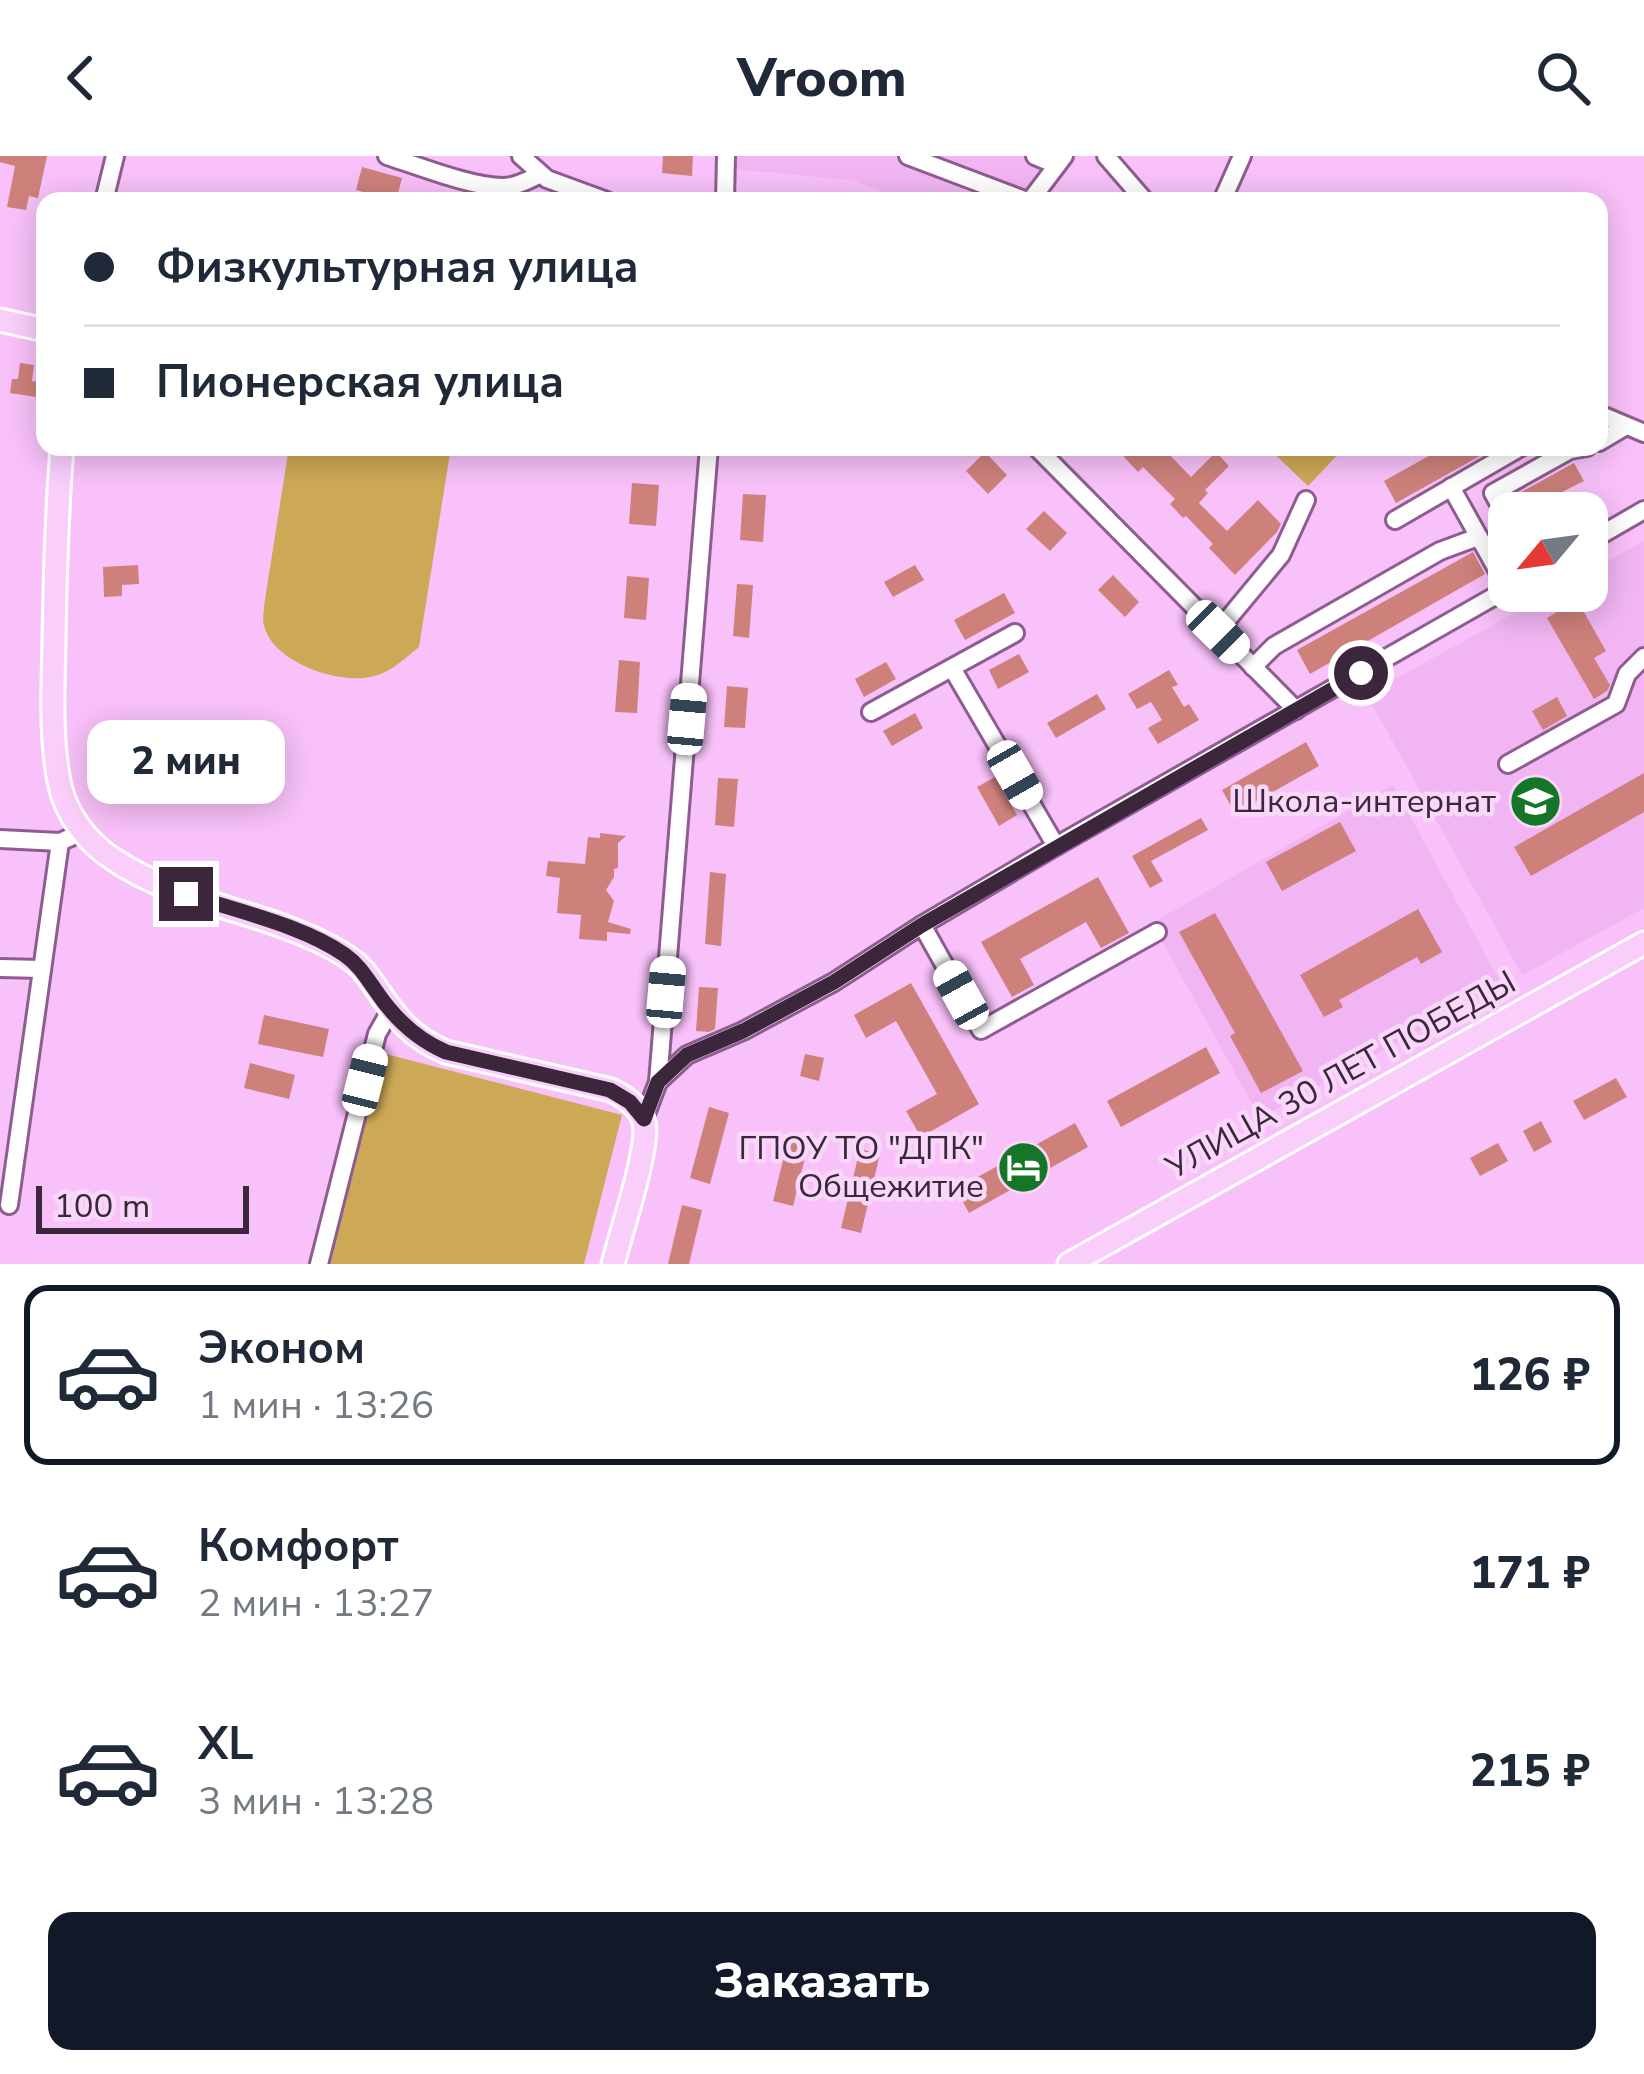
<!DOCTYPE html>
<html lang="ru">
<head>
<meta charset="utf-8">
<style>
	:root { --surface:#fff; --page:#f6f6f7; --text:#1f2937; --muted:#747a83; --line:#e0e1e3; --accent:#111827 }
	body { margin:0; font-family:"Nunito Sans",sans-serif; background:var(--page); color:var(--text); height:100vh; display:flex; flex-direction:column; font-size:45px; white-space:nowrap }
	* { box-sizing:border-box; margin:0 }
	p { font-size:39px; color:var(--muted) }
	.icon { flex:none; width:66px; height:66px; fill:none; stroke:currentColor; stroke-width:2; stroke-linecap:round; stroke-linejoin:round }
	.map { position:relative; height:1108px; overflow:hidden }
	.details { display:flex; flex-direction:column; background:var(--surface); flex:1 }
	.details>* { flex:none }
	.hud { position:absolute; left:36px; top:36px; width:1572px; height:264px; border-radius:24px; box-shadow:0 6px 30px #0003; display:grid; align-content:center; height:264px; padding:0 48px; background:var(--surface) }
	.needle { width:78px; rotate:241deg }
	.tools { position:absolute; left:1488px; top:336px; display:grid; gap:24px }
	.tools a { display:grid; place-items:center; width:120px; height:120px; border-radius:24px; background:var(--surface); box-shadow:0 6px 30px #0003; font-size:60px }
	.scale { position:absolute; left:36px; bottom:30px; width:213px; box-sizing:border-box; padding-left:12px; border:6px solid #3b263c; border-top:0; font-size:33px; line-height:42px; white-space:nowrap; color:#3b263c; -webkit-text-stroke:9px #f8d7f9; paint-order:stroke }
	.end { position:absolute; width:54px; height:54px; margin:-27px; border:15px solid #3b263c; background:#fff; box-shadow:0 0 0 6px #fff }
	.from { border-radius:50% }
	.bubble { position:absolute; height:84px; border-radius:24px; background:var(--surface); box-shadow:0 6px 30px #0003; font-size:39px; font-weight:800; line-height:84px; text-align:center }
	.car { position:absolute; width:36px; height:72px; margin:-36px -18px; border-radius:15px; box-shadow:0 0 9px 3px #0007; background:linear-gradient(#fff 24%,#345 0 40%,#fff 0 76%,#345 0 86%,#fff 0) }
	.hud b { display:flex; align-items:center; gap:42px; height:114px; font-size:45px }
	.hud b+b { border-top:3px solid var(--line) }
	.hud i { width:30px; height:30px; background:var(--text) }
	ul { padding:21px 0 0; list-style:none }
	li { display:flex; align-items:center; gap:36px; height:180px; margin:0 24px 18px; padding:0 24px; border:6px solid transparent; border-radius:24px }
	li div { flex:1 }
	li b { display:block; font-size:45px }
	li em { font-style:normal; font-weight:800 }
	li.selected { border-color:var(--accent) }
	li>.icon { width:108px; height:108px; stroke-width:1.5 }
	.primary-button { display:flex; gap:24px; margin-top:auto; padding:24px 48px }
	.primary-button a { flex:1; height:138px; border-radius:24px; background:var(--accent); color:#fff; font-size:48px; font-weight:800; line-height:138px; text-align:center }
	header { display:flex; justify-content:space-between; align-items:center; height:156px; padding:0 48px; background:var(--surface); font-size:54px; font-weight:800 }
	.map>svg:first-child { display:block }
	.built { fill:#f1b5f3 }
	.green { fill:#cda856 }
	.building { fill:#ce817b }
	.lines { fill:none; stroke-linecap:round; stroke-linejoin:round }
	.minor-casing { stroke:#8e5d90; stroke-width:22 }
	.major-casing { stroke:#fff; stroke-width:27 }
	.minor { stroke:#fff; stroke-width:16 }
	.major { stroke:#f9cefb; stroke-width:21 }
	.route { stroke:#3b263c; stroke-width:15 }
	.labels { text-anchor:middle; dominant-baseline:central; stroke-width:9; stroke-linejoin:round; paint-order:stroke }
	.poi-label { font-size:33px; fill:#3b263c; stroke:#f8d7f9; text-anchor:end }
	.street-label { font-size:33px; fill:#3b263c; stroke:#f8d7f9 }
</style>
</head>
<body>
<header><svg class="icon" aria-label="back" viewBox="0 0 24 24"><path d="M15 5l-7 7 7 7"/></svg>Vroom<svg class="icon" aria-label="search" viewBox="0 0 24 24"><circle cx="10" cy="10" r="6"/><path d="M15 15l6 6"/></svg></header>
<div class="map">
<svg width="1644" height="1108" viewBox="0 0 1644 1108">
	<rect width="100%" height="100%" fill="#f8c1f9"/>
	<g class="built">
		<path d="M734,0H1049L1017,45H910L851,24L732,13Z"/>
		<path d="M1644,385V752L1522,819L1367,539L1554,435H1587V417Z"/>
		<path d="M1393,629L1502,829L1260,962L1152,767Z"/>
	</g>
	<g class="green">
		<path d="M289,291H451L419,491C404,503 389,518 370,521C337,528 273,506 264,470C262,464 264,457 264,450Z"/>
		<path d="M1267,291H1345L1308,330Z"/>
		<path d="M382,897L622,959L584,1108H328Z"/>
	</g>
	<g class="building">
		<path d="M0,0H47L38,42L29,40L26,54L7,51L15,10L0,6Z"/>
		<path d="M663,0H693L692,20L662,17Z"/>
		<path d="M362,11L402,22L396,45L356,34Z"/>
		<path d="M20,207L34,209L32,225L44,227L43,242L10,237L12,223H18Z"/>
		<path d="M1133,291H1162L1191,321L1216,296L1229,310L1205,334L1208,337L1199,347L1227,375L1258,344L1281,368L1277,376L1235,419L1209,392L1213,388L1186,360L1183,362L1170,348L1175,343L1143,311L1138,316L1124,301Z"/>
		<path d="M1445,291H1496L1396,347L1384,325Z"/>
		<path d="M985,296L1007,319L988,338L966,315Z"/>
		<path d="M1574,307L1584,325L1520,357L1512,341Z"/>
		<path d="M632,327L659,329L656,370L629,368Z"/>
		<path d="M743,338L766,339L763,386L740,384Z"/>
		<path d="M1044,355L1067,377L1050,395L1026,373Z"/>
		<path d="M1473,396L1485,418L1310,518L1297,494Z"/>
		<path d="M138,409L139,428L122,429V440L104,441L103,411Z"/>
		<path d="M915,409L924,424L893,441L884,426Z"/>
		<path d="M1113,419L1139,446L1125,461L1098,434Z"/>
		<path d="M627,420L649,422L646,464L624,462Z"/>
		<path d="M737,428L753,429L749,482L733,480Z"/>
		<path d="M1004,437L1015,457L965,484L954,464Z"/>
		<path d="M1577,444L1606,495L1594,502L1610,529L1607,535L1594,543L1547,462Z"/>
		<path d="M1019,498L1029,516L998,533L989,514Z"/>
		<path d="M619,504L640,506L637,557L615,556Z"/>
		<path d="M886,506L896,523L864,541L855,523Z"/>
		<path d="M1169,514L1178,529L1172,531L1184,551L1189,548L1199,564L1158,588L1148,572L1162,564L1151,546L1137,553L1128,538Z"/>
		<path d="M727,530L748,532L745,572L724,571Z"/>
		<path d="M1097,538L1106,553L1056,582L1047,567Z"/>
		<path d="M1557,541L1567,560L1543,574L1532,555Z"/>
		<path d="M915,557L923,572L892,590L883,575Z"/>
		<path d="M1306,586L1319,610L1235,657L1222,634Z"/>
		<path d="M1644,617V656L1531,720L1514,691Z"/>
		<path d="M995,621L1017,659L999,670L977,631Z"/>
		<path d="M718,622L738,623L734,671L715,669Z"/>
		<path d="M1201,662L1208,674L1151,705L1163,725L1150,732L1132,700Z"/>
		<path d="M1340,666L1356,695L1282,735L1266,706Z"/>
		<path d="M600,677L626,680L618,687V712L614,713V721L606,734L614,745L608,766L631,773L630,778L607,776V785L579,783L581,759L557,757L560,722L546,720L548,705L585,708L588,681L600,682Z"/>
		<path d="M710,716L726,718L721,790L705,788Z"/>
		<path d="M1098,721L1129,777L1101,792L1086,766L1020,803L1034,829L1012,841L981,786Z"/>
		<path d="M1418,753L1442,796L1421,808L1417,801L1339,844L1343,851L1324,861L1300,819Z"/>
		<path d="M1215,757L1303,915L1261,937L1230,880L1235,877L1179,776Z"/>
		<path d="M911,827L979,948L921,981L906,955L937,938L896,865L866,882L854,859Z"/>
		<path d="M699,831L718,832L715,873L709,876L696,875Z"/>
		<path d="M264,859L329,873L323,901L258,888Z"/>
		<path d="M1206,891L1220,917L1121,971L1107,945Z"/>
		<path d="M805,898L824,902L819,925L800,920Z"/>
		<path d="M250,907L295,919L289,943L244,932Z"/>
		<path d="M1616,922L1627,941L1584,964L1573,945Z"/>
		<path d="M709,951L729,957L710,1028L690,1022Z"/>
		<path d="M1541,965L1552,986L1534,996L1523,975Z"/>
		<path d="M1075,967L1088,991L969,1057L956,1033Z"/>
		<path d="M790,976L810,981L793,1050L773,1045Z"/>
		<path d="M1498,987L1508,1005L1480,1020L1470,1002Z"/>
		<path d="M860,993L880,998L861,1077L841,1072Z"/>
		<path d="M682,1049L702,1054L689,1108H668Z"/>
	</g>
	<g class="lines">
		<defs>
			<g id="minor">
				<path d="M387,0C419,10 471,31 503,31C517,31 530,23 541,18"/>
				<path d="M521,0L547,23L607,45"/>
				<path d="M908,0L1027,45"/>
				<path d="M1035,0L1057,9"/>
				<path d="M1106,0L1145,45"/>
				<path d="M104,45L115,0"/>
				<path d="M725,45L726,0"/>
				<path d="M1030,45L1064,0"/>
				<path d="M1222,45L1242,0"/>
				<path d="M1599,258L1644,277"/>
				<path d="M1599,286L1626,270"/>
				<path d="M1036,291L1296,554"/>
				<path d="M1451,331L1508,433"/>
				<path d="M1395,364L1521,291"/>
				<path d="M1509,366L1493,337L1570,294L1587,291"/>
				<path d="M1587,387L1644,354"/>
				<path d="M1218,475L1281,399L1306,344"/>
				<path d="M1253,511L1274,490L1440,395L1478,381"/>
				<path d="M952,512L1056,690"/>
				<path d="M871,556L1015,477"/>
				<path d="M1508,608L1616,548L1627,518L1644,501"/>
				<path d="M0,683L60,686"/>
				<path d="M922,769L981,874L1157,776"/>
				<path d="M0,812L42,813"/>
				<path d="M658,926L687,899L743,875L834,826L922,769L1056,690L1509,432"/>
				<path d="M644,963L658,926L709,291"/>
				<path d="M9,1049L60,686L82,676"/>
				<path d="M319,1108L377,878L390,855"/>
			</g>
			<g id="major">
				<path d="M0,164L45,174"/>
				<path d="M62,291C57,355 55,419 54,484C53,532 50,583 60,630C67,660 88,687 113,703C176,746 257,754 325,788C339,795 353,803 363,814C391,850 400,877 446,896L611,934C624,940 641,952 644,966C650,991 620,1079 613,1108"/>
				<path d="M1069,1108L1644,787"/>
			</g>
		</defs>
		<use href="#minor" class="minor-casing"/>
		<use href="#major" class="major-casing"/>
		<use href="#minor" class="minor"/>
		<use href="#major" class="major"/>
	</g>
	<g class="lines">
		<path class="route" d="M186,738C236,755 302,769 345,799C359,809 366,821 376,835C394,862 416,883 446,896L610,934L630,946L644,963L658,926L687,899L743,875L834,826L922,769L1361,517"/>
	</g>
	<defs>
		<symbol id="school-disc" viewBox="-11 -11 22 22"><circle r="9.5" fill="#167627" stroke="#f8d7f9"/><path d="M0-5L7-2L0 1L-7-2ZM-4 1L0 2.5L4 1V4Q0 6-4 4Z" fill="#fff"/></symbol>
		<symbol id="hotel-disc" viewBox="-11 -11 22 22"><circle r="9.5" fill="#167627" stroke="#f8d7f9"/><path d="M-6-4.5h1.5V1H6V5H4.5V3h-9V5H-6ZM-4 0a1.8 1.8 0 1 1 3.6 0ZM.5 0V-2.5h3Q6-2.5 6 0Z" fill="#fff"/></symbol>
	</defs>
	<g fill-rule="evenodd">
		<use href="#school-disc" x="1506" y="616" width="59" height="59"/>
		<use href="#hotel-disc" x="994" y="982" width="59" height="59"/>
	</g>
	<g class="labels">
		<g class="poi-label">
			<text x="1496" y="645">Школа-интернат</text>
			<text x="984" y="992">ГПОУ ТО "ДПК"<tspan x="984" dy="38">Общежитие</tspan></text>
		</g>
		<g class="street-label">
			<text transform="translate(1341 919) rotate(-29)">УЛИЦА 30 ЛЕТ ПОБЕДЫ</text>
		</g>
	</g>
</svg>
<div class="tools">
<a><svg class="needle" viewBox="-14 -14 28 28"><path d="M0-13l5 13h-10z" fill="#e53935"/><path d="M0 13l5-13h-10z" fill="#747a83"/></svg></a>
</div>
<div class="scale">100 m</div>
<i class="end from" style="left:1361px;top:517px"></i>
<i class="end" style="left:186px;top:738px"></i>
<div class="bubble" style="left:87px;top:564px;width:198px">2 мин</div>
<i class="car" style="left:1218px;top:476px;rotate:135deg"></i>
<i class="car" style="left:687px;top:563px;rotate:5deg"></i>
<i class="car" style="left:1015px;top:619px;rotate:150deg"></i>
<i class="car" style="left:666px;top:836px;rotate:5deg"></i>
<i class="car" style="left:961px;top:839px;rotate:331deg"></i>
<i class="car" style="left:365px;top:924px;rotate:14deg"></i>
<div class="hud">
<b><i class="from"></i>Физкультурная улица</b>
<b><i></i>Пионерская улица</b>
</div>
</div>
<section class="details">
<ul>
<li class="selected"><svg class="icon" aria-label="car" viewBox="0 0 24 24"><path d="M5 17H2v-5l4-1 3-4h7l3 4 3 1v5h-3M9 17h6M6 11h13"/><circle cx="7" cy="17" r="2"/><circle cx="17" cy="17" r="2"/></svg><div><b>Эконом</b><p>1 мин · 13:26</p></div><em>126 ₽</em></li>
<li><svg class="icon" aria-label="car" viewBox="0 0 24 24"><path d="M5 17H2v-5l4-1 3-4h7l3 4 3 1v5h-3M9 17h6M6 11h13"/><circle cx="7" cy="17" r="2"/><circle cx="17" cy="17" r="2"/></svg><div><b>Комфорт</b><p>2 мин · 13:27</p></div><em>171 ₽</em></li>
<li><svg class="icon" aria-label="car" viewBox="0 0 24 24"><path d="M5 17H2v-5l4-1 3-4h7l3 4 3 1v5h-3M9 17h6M6 11h13"/><circle cx="7" cy="17" r="2"/><circle cx="17" cy="17" r="2"/></svg><div><b>XL</b><p>3 мин · 13:28</p></div><em>215 ₽</em></li>
</ul>
<div class="primary-button"><a>Заказать</a></div>
</section>
</body>
</html>
